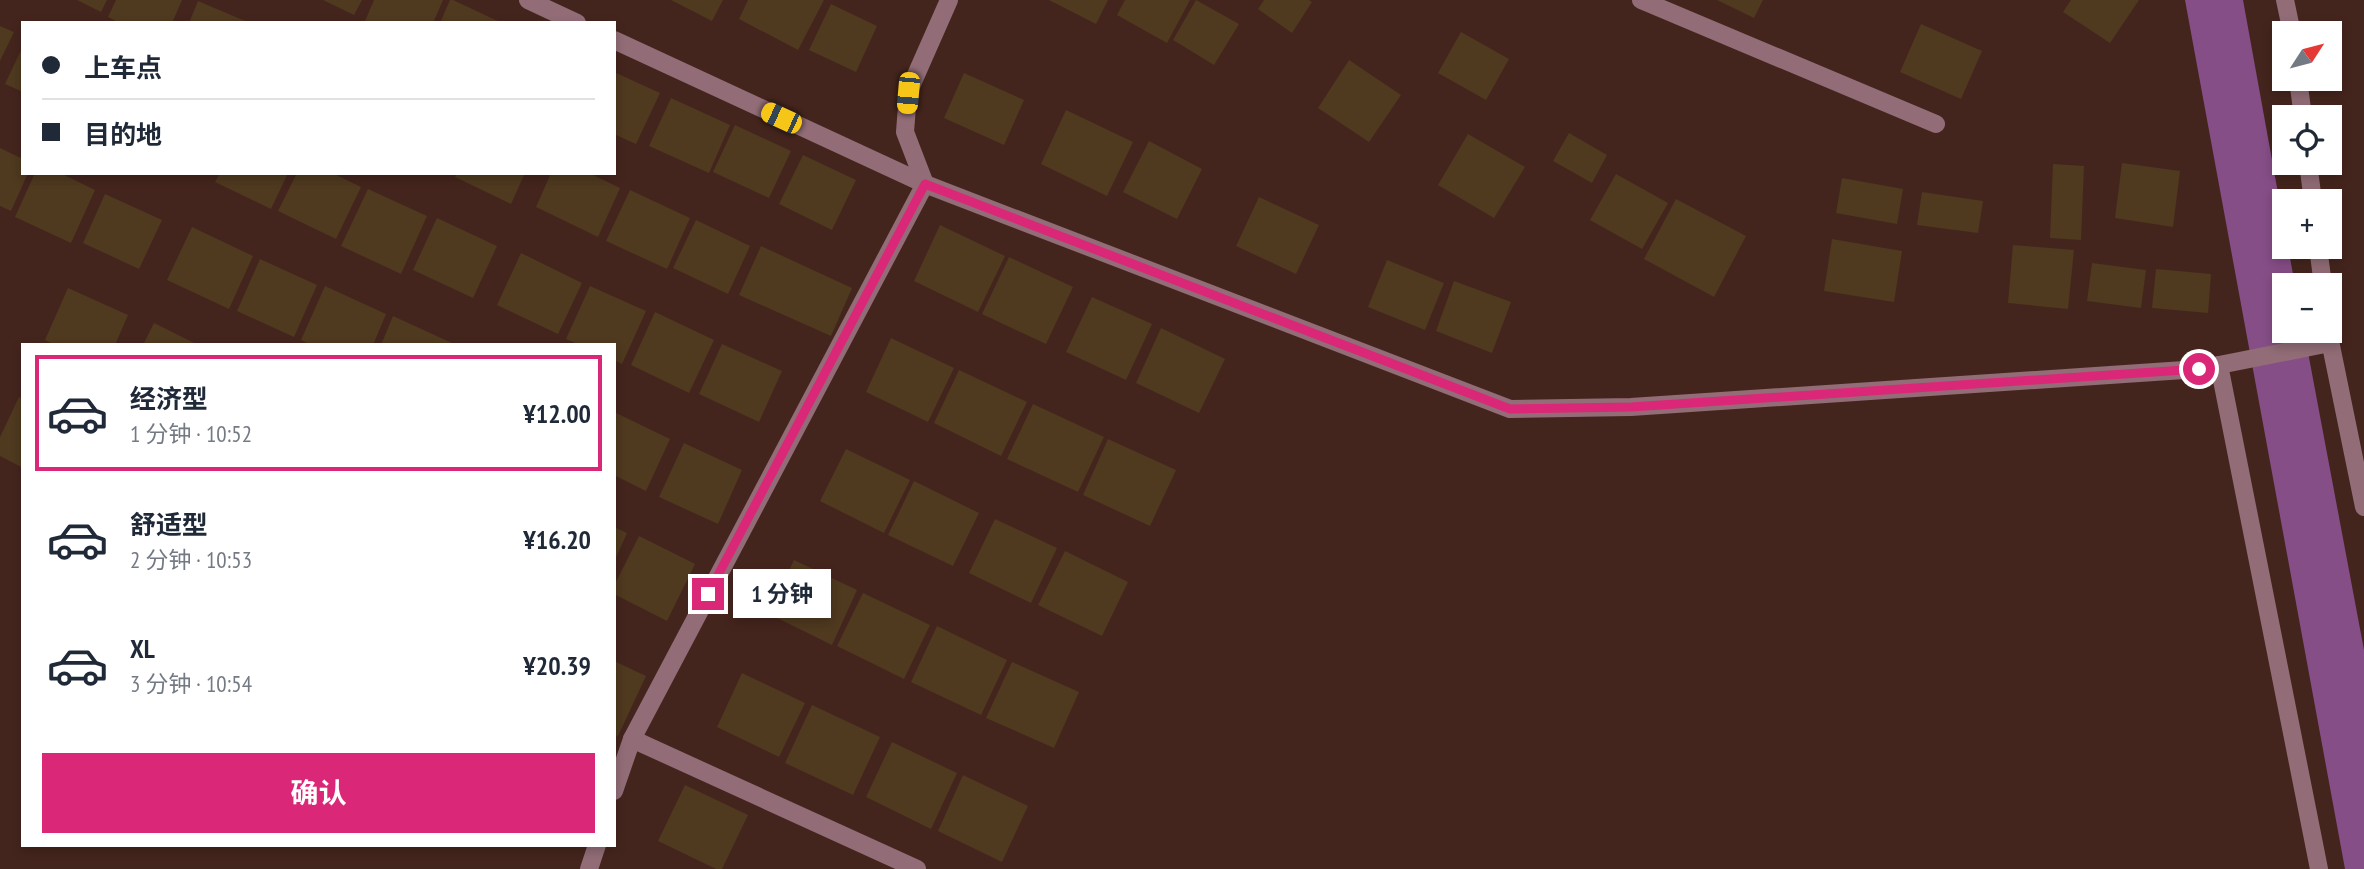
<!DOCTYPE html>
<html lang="zh">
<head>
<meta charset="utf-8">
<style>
	:root { --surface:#fff; --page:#f6f6f7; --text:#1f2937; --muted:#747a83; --line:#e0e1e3; --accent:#db2777 }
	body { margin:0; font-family:"PT Sans Narrow","Noto Sans SC",sans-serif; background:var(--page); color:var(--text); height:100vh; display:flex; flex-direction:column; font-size:26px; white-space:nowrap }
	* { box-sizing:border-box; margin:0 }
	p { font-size:23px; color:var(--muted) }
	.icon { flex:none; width:38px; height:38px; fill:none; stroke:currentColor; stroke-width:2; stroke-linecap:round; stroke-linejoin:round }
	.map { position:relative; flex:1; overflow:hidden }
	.panel { position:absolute; left:21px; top:343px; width:595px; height:504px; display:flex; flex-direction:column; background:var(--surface); border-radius:0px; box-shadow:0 4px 10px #0003 }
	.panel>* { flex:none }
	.hud { position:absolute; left:21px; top:21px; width:595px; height:154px; border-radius:0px; box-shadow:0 4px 10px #0003; display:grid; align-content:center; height:154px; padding:0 21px; background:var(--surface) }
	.needle { width:46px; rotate:54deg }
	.buttons { position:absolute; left:2272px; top:21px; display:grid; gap:14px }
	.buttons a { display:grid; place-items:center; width:70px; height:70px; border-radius:0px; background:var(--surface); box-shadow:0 4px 10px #0003; font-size:35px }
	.end { position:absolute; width:32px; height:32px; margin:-16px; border:9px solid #db2777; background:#fff; box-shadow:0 0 0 4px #fff }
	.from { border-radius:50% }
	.bubble { position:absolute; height:49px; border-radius:0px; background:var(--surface); box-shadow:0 4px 10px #0003; font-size:23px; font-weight:700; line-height:49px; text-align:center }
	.car { position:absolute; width:21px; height:42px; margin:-21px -10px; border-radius:9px; box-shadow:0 0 5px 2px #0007; background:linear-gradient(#f5c518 24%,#345 0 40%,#f5c518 0 76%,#345 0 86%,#f5c518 0) }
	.hud b { display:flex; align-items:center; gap:24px; height:66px; font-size:26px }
	.hud b+b { border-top:2px solid var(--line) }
	.hud i { width:18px; height:18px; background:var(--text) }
	ul { padding:12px 0 0; list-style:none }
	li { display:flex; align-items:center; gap:21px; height:116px; margin:0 14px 10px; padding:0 7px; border:4px solid transparent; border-radius:0px }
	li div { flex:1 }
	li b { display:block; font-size:26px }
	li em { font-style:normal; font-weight:700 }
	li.active { border-color:var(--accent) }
	li>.icon { width:63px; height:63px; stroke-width:1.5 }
	.primary-button { display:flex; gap:14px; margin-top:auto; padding:14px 21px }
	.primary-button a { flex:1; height:80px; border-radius:0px; background:var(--accent); color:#fff; font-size:28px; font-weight:700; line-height:80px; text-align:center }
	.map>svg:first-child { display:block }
	.water { fill:#864e87 }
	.building { fill:#4f391f }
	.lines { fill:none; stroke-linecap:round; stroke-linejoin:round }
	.minor { stroke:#926d77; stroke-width:18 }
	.route { stroke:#db2777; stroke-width:9 }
</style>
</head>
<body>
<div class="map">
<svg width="2364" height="869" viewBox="0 0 2364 869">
	<rect width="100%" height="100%" fill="#44251d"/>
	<path class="water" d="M2185,0H2243L2284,226V247H2288L2295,285H2284V331H2304L2364,650V869H2345Z"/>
	<g class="building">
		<path d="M77,0H107L101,12Z"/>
		<path d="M116,0H182L172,23H120L108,17Z"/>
		<path d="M323,0H362L354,15Z"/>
		<path d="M374,0H443L433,23H370L365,21Z"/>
		<path d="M450,0H453L502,23H440Z"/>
		<path d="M671,0H723L712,21Z"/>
		<path d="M748,0H824L798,50L739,19Z"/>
		<path d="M1049,0H1108L1096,24Z"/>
		<path d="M1125,0H1190L1167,43L1117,15Z"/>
		<path d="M1196,0L1239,24L1214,65L1173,40Z"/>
		<path d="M1264,0H1309L1312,2L1292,33L1258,9Z"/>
		<path d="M1717,0H1763L1754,18Z"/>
		<path d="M2071,0H2139L2110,43L2063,12Z"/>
		<path d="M198,1L250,23H189Z"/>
		<path d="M831,4L877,26L856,72L809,50Z"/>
		<path d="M1921,24L1982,51L1961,99L1900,72Z"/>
		<path d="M0,26L14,32L0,61Z"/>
		<path d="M1461,32L1509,59L1486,100L1438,73Z"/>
		<path d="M23,46V92L5,84Z"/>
		<path d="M1349,60L1401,95L1369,142L1318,108Z"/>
		<path d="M614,72L660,93L636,144L614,134Z"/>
		<path d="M964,73L1024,100L1004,145L944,118Z"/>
		<path d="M671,98L730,125L709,173L649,146Z"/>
		<path d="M1066,110L1133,142L1107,196L1041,164Z"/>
		<path d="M735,125L791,151L769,198L713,172Z"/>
		<path d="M1569,133L1607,155L1592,183L1553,161Z"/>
		<path d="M1468,134L1525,167L1494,218L1438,185Z"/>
		<path d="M1149,141L1202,169L1177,219L1123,192Z"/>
		<path d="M0,148L23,159V173H28L11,211L0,206Z"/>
		<path d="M803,155L856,180L832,230L779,204Z"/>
		<path d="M2122,163L2180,171L2173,227L2115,218Z"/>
		<path d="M2053,164L2084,166L2081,240L2050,238Z"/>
		<path d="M35,173H60L95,190L71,243L15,217Z"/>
		<path d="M220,173H288L271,209L215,182Z"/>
		<path d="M297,173H332L361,187L336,239L278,211Z"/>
		<path d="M457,173H525L511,204L455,177Z"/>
		<path d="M551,173H589L620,188L598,237L536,207Z"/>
		<path d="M1616,174L1668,203L1642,249L1590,220Z"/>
		<path d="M1842,178L1903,189L1897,224L1836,213Z"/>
		<path d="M368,189L427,216L401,274L341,246Z"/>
		<path d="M630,190L690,218L667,269L606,241Z"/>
		<path d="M1922,192L1983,201L1978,233L1917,225Z"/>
		<path d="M105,194L162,220L139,269L83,243Z"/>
		<path d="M1259,197L1319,225L1296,274L1236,246Z"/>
		<path d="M1676,199L1746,236L1714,297L1644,259Z"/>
		<path d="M437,218L497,246L473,298L413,270Z"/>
		<path d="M696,220L750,246L728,294L673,268Z"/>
		<path d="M940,225L1005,256L978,312L914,281Z"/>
		<path d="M192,227L253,256L229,309L167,280Z"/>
		<path d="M1832,239L1902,251L1894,302L1824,291Z"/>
		<path d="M2013,245L2074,250L2068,309L2008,303Z"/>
		<path d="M761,246L852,288L831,336L739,295Z"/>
		<path d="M521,253L582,283L558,334L497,305Z"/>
		<path d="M1009,257L1073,287L1046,344L982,314Z"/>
		<path d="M260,259L317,285L294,337L237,311Z"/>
		<path d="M1387,260L1444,283L1425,330L1368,307Z"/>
		<path d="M2092,263L2146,270L2141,308L2087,301Z"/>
		<path d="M2156,269L2211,274L2208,313L2152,308Z"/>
		<path d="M1454,281L1511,302L1492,353L1436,331Z"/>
		<path d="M325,286L386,314L373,345H311L301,340Z"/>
		<path d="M590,286L646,311L622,364L614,360V345H580L566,339Z"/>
		<path d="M68,288L128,315L115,345H55L45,340Z"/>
		<path d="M1092,297L1152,324L1126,380L1066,352Z"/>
		<path d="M655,312L714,340L689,393L631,365Z"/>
		<path d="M393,316L452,343L451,345H381Z"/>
		<path d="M154,323L198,345H143Z"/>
		<path d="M1161,328L1225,359L1199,413L1136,383Z"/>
		<path d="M891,338L954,368L928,422L866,392Z"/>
		<path d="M722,344L782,371L759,422L699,394Z"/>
		<path d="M959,370L1027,402L1001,456L934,423Z"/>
		<path d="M19,397L23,399V468L0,456V437Z"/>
		<path d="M1033,404L1104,437L1078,492L1007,459Z"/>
		<path d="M614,412L670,439L646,491L614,475Z"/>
		<path d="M1108,439L1176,470L1150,526L1083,495Z"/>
		<path d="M684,443L742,470L718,524L659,497Z"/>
		<path d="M846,449L910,480L884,533L820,501Z"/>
		<path d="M914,481L979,513L953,566L888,535Z"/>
		<path d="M995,519L1057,548L1031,603L969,573Z"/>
		<path d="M614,527L627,533L614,562Z"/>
		<path d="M639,536L695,564L667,621L614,594V586Z"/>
		<path d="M1065,551L1128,582L1102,636L1038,605Z"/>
		<path d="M794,560L857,590L832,645L769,614Z"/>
		<path d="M863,593L930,625L904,679L837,646Z"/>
		<path d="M937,626L1007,660L981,715L911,682Z"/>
		<path d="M614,661L646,676L618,736L614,735Z"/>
		<path d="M1012,662L1079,692L1054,748L986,718Z"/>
		<path d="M742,673L805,703L779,757L717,727Z"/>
		<path d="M812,705L880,737L853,795L785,763Z"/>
		<path d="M892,742L957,773L931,829L866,797Z"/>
		<path d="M963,775L1028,806L1002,862L938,831Z"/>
		<path d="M685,785L748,815L722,869H716L658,841Z"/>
	</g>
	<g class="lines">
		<g class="minor">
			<path d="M528,0L577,23"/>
			<path d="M1641,0L1936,124"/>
			<path d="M2285,0L2292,33"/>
			<path d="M614,40L925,184L1510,409L1631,407L2199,369L2330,343"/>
			<path d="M2298,79L2303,117"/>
			<path d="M2308,163L2313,201"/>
			<path d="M2318,247L2323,285"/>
			<path d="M2328,331L2364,507"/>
			<path d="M2219,365L2319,869"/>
			<path d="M632,739L917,869"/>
			<path d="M614,791L632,739L925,184L905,132L908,93L949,0"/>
			<path d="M589,869L597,845"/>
		</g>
	</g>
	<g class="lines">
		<path class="route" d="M708,594L925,184L1510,409L1631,407L2199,369"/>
	</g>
</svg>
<div class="buttons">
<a><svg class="needle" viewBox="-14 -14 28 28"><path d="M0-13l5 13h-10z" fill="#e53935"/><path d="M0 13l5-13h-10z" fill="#747a83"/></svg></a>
<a><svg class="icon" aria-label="locate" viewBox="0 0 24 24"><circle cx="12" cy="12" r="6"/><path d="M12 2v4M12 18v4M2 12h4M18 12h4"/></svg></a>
<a>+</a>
<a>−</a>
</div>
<i class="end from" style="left:2199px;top:369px"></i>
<i class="end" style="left:708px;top:594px"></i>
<div class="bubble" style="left:733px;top:569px;width:98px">1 分钟</div>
<i class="car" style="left:908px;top:93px;rotate:185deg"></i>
<i class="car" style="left:781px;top:118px;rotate:295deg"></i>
<div class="hud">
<b><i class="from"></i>上车点</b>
<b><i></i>目的地</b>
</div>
<section class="panel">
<ul>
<li class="active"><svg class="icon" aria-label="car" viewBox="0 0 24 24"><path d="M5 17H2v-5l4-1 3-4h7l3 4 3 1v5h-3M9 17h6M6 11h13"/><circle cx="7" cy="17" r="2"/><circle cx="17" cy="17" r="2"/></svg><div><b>经济型</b><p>1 分钟 · 10:52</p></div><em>¥12.00</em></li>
<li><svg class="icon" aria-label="car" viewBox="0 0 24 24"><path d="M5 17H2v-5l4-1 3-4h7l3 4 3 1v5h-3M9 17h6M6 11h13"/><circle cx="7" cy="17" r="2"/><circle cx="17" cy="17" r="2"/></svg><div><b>舒适型</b><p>2 分钟 · 10:53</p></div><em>¥16.20</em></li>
<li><svg class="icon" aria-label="car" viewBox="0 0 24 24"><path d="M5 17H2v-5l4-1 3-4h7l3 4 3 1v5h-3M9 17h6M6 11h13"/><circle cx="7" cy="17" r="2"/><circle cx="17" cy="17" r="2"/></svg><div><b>XL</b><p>3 分钟 · 10:54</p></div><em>¥20.39</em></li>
</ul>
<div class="primary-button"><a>确认</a></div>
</section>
</div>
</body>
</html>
